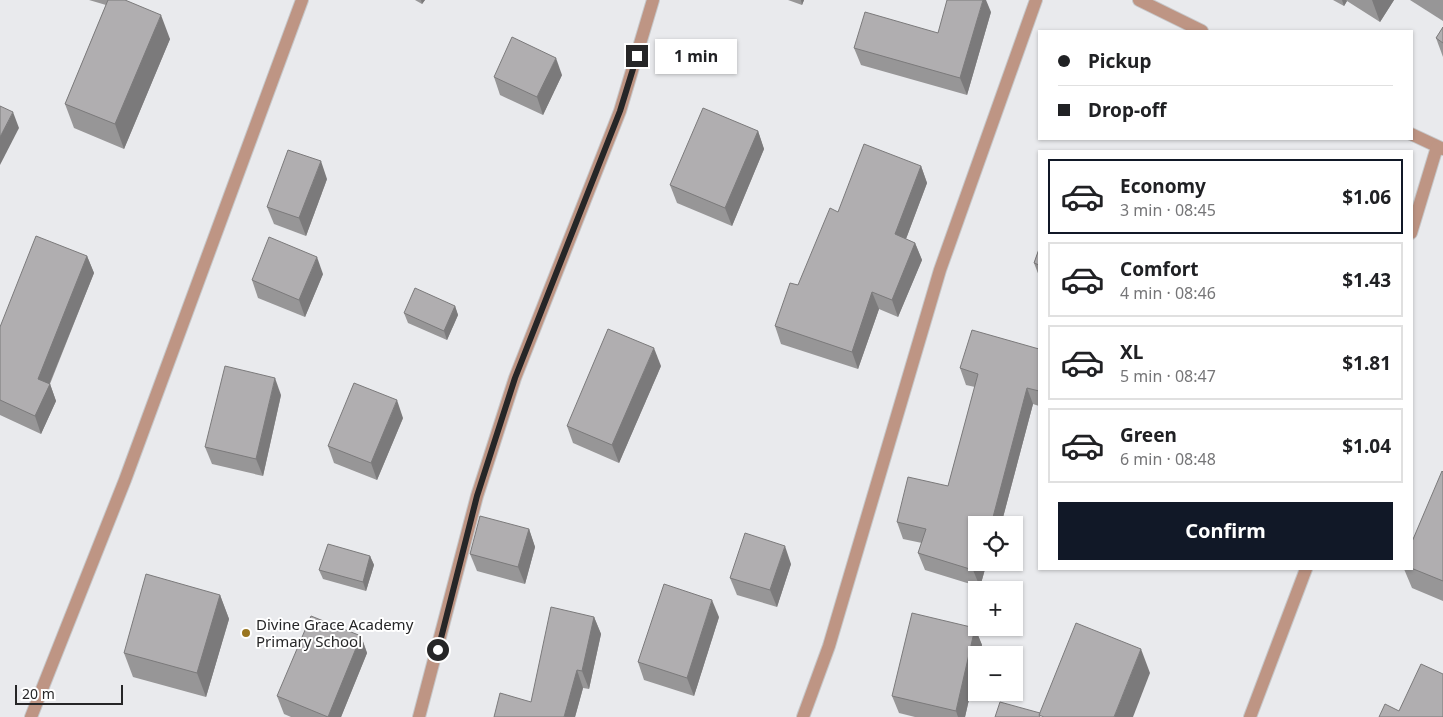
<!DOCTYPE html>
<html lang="en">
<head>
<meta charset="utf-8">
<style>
	:root { --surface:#fff; --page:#f2f2f2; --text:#202124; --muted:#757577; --line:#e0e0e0; --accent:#111827 }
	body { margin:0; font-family:"Noto Sans",sans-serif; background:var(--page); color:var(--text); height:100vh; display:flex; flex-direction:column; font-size:19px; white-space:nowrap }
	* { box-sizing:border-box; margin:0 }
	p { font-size:16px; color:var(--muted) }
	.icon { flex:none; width:28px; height:28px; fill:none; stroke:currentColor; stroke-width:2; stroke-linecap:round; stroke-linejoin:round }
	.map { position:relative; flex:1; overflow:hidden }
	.drawer { position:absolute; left:1038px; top:150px; width:375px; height:420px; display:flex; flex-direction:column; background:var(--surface); border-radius:0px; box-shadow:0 1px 4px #0004 }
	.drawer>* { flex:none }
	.banner { position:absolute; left:1038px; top:30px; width:375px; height:110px; border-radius:0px; box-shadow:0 1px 4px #0004; display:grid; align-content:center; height:110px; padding:0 20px; background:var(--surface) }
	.buttons { position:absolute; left:968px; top:516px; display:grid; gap:10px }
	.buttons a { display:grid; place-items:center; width:55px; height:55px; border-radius:0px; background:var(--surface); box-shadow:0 1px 4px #0004; font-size:25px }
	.scale { position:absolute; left:15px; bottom:12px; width:108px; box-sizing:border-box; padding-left:5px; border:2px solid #262627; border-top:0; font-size:14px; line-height:18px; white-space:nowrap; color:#262627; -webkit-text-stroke:4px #fff; paint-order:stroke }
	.end { position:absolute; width:22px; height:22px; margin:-11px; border:6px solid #262627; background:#fff; box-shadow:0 0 0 2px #fff }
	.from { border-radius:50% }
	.bubble { position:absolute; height:35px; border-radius:0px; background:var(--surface); box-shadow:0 1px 4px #0004; font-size:16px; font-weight:700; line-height:35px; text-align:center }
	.banner b { display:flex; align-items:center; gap:18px; height:48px; font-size:19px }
	.banner b+b { border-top:1px solid var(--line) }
	.banner i { width:12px; height:12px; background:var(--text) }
	ul { padding:9px 0 0; list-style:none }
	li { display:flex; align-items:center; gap:15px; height:75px; margin:0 10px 8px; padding:0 10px; border:2px solid var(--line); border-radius:0px }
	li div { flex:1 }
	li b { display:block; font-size:19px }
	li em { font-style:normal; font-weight:700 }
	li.current { border-color:var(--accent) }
	li>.icon { width:45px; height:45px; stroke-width:1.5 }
	.cta { display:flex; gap:10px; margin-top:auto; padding:10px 20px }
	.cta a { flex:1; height:58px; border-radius:0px; background:var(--accent); color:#fff; font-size:20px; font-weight:700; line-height:58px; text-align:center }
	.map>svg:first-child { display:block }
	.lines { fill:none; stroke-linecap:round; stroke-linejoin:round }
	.minor-casing { stroke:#c6c7c9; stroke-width:14 }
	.minor { stroke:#be9584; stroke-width:12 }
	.wall { fill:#979697 }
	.shaded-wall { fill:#7b7a7b }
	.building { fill:#b0aeb0; stroke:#7b7a7b }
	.route { stroke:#262627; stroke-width:6 }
	.poi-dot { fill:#99751f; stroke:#fff; stroke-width:2 }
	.labels { text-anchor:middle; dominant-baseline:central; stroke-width:4; stroke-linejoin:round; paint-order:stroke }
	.poi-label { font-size:15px; fill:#262627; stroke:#fff; text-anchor:start }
</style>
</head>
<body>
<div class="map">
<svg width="1443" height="717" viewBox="0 0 1443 717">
	<rect width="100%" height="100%" fill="#e9eaed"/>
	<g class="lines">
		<defs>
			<g id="minor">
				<path d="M1139,0L1202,31"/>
				<path d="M1411,134L1443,149"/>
				<path d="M1411,233L1437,147"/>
				<path d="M31,717L125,480L302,0"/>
				<path d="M419,717L477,496L515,378L620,111L653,0"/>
				<path d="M803,717L829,646L940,270L1036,0"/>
				<path d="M1250,717L1306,569"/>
			</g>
		</defs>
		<use href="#minor" class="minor-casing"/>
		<use href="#minor" class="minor"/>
	</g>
	<g class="wall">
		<path d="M89,0H125L170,39L124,149L74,128L65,104L106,5Z"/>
		<path d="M415,0H425L422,4Z"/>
		<path d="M788,0H804L802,5Z"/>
		<path d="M1333,0H1394L1380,22L1347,1L1344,6Z"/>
		<path d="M1410,0H1443V21Z"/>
		<path d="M991,12L967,95L861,65L854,48L938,33Z"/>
		<path d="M1443,27V57L1436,38Z"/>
		<path d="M562,75L543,115L500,95L494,77Z"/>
		<path d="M758,131L764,149L732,226L677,203L670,185Z"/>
		<path d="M921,166L927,183L906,239L915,243L922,260L898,317L879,309L858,369L781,344L775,326L798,285L838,212Z"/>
		<path d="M327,179L306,236L274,224L267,207Z"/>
		<path d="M1039,249V276L1034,263Z"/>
		<path d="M87,256L94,273L50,384L56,401L41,434L0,415V327Z"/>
		<path d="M323,274L305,317L258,298L252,280Z"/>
		<path d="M455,306L458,315L447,340L408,323L404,313Z"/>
		<path d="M1039,349V406L1033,404L1001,525H976V562H987L980,587L925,570L918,553L922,543L903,539L897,522L948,486L975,387L966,385L960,368Z"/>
		<path d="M661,366L619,463L573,443L567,426Z"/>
		<path d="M281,395L263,476L212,464L205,447Z"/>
		<path d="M403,418L377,480L334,463L328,446Z"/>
		<path d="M1443,472V601L1412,588L1404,569H1411V544Z"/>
		<path d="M529,529L535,547L525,584L477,571L470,554Z"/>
		<path d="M370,556L374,565L366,591L323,579L319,570Z"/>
		<path d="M791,564L777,607L737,595L730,578Z"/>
		<path d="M220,595L229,619L206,697L133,677L124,653Z"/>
		<path d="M594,617L601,634L589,689L583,688L575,717L531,702Z"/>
		<path d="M719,617L694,696L644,680L638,662Z"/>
		<path d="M975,628L982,645L976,655V669L965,717H915L899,713L892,696Z"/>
		<path d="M361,636L367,653L341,717H291L284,714L277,696Z"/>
	</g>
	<g class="shaded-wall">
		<path d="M421,0H425L422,4Z"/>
		<path d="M801,0H804L802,5Z"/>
		<path d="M983,0H986L991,12L967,95L960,78Z"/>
		<path d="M1342,0H1346L1347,1L1344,6Z"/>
		<path d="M1372,0H1394L1380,22Z"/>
		<path d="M161,15L170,39L124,149L115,124Z"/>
		<path d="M556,58L562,75L543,115L537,97Z"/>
		<path d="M13,112L19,128L0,165V137Z"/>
		<path d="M758,131L764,149L732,226L725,208Z"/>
		<path d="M321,161L327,179L306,236L299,218Z"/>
		<path d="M921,166L927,183L901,252L895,234Z"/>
		<path d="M915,243L922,260L898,317L892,300Z"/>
		<path d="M87,256L94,273L48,387L50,384L56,401L41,434L35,416L38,379Z"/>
		<path d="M317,257L323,274L305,317L299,300Z"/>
		<path d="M872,292L879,309L858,369L852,352Z"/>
		<path d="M455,306L458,315L447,340L444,331Z"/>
		<path d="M654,348L661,366L619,463L612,445Z"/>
		<path d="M275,378L281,395L263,476L256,459Z"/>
		<path d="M1027,388L1033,404L1001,525H993L992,521Z"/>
		<path d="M397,400L403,418L377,480L371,463Z"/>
		<path d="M529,529L535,547L525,584L518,567Z"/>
		<path d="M785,546L791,564L777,607L770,590Z"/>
		<path d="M370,556L374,565L366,591L363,582Z"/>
		<path d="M976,561V562H987L980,587L973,570Z"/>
		<path d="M220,595L229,619L206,697L197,673Z"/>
		<path d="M712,600L719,617L694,696L687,678Z"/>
		<path d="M594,617L601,634L589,689L582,671Z"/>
		<path d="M975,628L982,645L980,655H976V669L965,717H958L956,711Z"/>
		<path d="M361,636L367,653L341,717H328Z"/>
		<path d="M1141,649L1150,673L1133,717H1114Z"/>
		<path d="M577,670L583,688L575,717H564Z"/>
	</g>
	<g class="building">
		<path d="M108,0H125L161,15L115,124L65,104Z"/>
		<path d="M947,0H983L960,78L854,48L865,12L938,33Z"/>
		<path d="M1443,27V43L1436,38Z"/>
		<path d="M512,37L556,58L537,97L494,77Z"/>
		<path d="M0,106L13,112L0,137Z"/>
		<path d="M703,108L758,131L725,208L670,185Z"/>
		<path d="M864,144L921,166L895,234L915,243L892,300L872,292L852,352L775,326L790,283L798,285L830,208L838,212Z"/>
		<path d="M288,150L321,161L299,218L267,207Z"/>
		<path d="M36,236L87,256L38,379L50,384L35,416L0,400V327Z"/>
		<path d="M269,237L317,257L299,300L252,280Z"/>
		<path d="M1039,249V265L1034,263Z"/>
		<path d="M415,288L455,306L444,331L404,313Z"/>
		<path d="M608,329L654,348L612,445L567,426Z"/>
		<path d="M972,330L1039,349V391L1027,388L992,521L990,520L988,525H976V561L973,570L918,553L926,529L897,522L908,477L948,486L978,374L960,368Z"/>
		<path d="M225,366L275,378L256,459L205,447Z"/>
		<path d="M354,383L397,400L371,463L328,446Z"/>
		<path d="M1442,471L1443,472V581L1411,568V544Z"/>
		<path d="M480,516L529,529L518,567L470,554Z"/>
		<path d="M745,533L785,546L770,590L730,578Z"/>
		<path d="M328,544L370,556L363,582L319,570Z"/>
		<path d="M146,574L220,595L197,673L124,653Z"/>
		<path d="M664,584L712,600L687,678L638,662Z"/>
		<path d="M551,607L594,617L582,671L577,670L564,717H494L500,693L531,702Z"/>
		<path d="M912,613L975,628L956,711L892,696Z"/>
		<path d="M311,616L361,636L328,717L277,696Z"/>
		<path d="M1076,623L1141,649L1114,717H1044L1039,715Z"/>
		<path d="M1421,664L1443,674V717H1379L1385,704L1399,711Z"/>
		<path d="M1000,702L1040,713L1039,715L1040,717H995Z"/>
	</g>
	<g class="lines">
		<path class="route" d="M438,650L477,496L515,378L620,111L637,56"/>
	</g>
	<circle class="poi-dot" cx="246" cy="633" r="5"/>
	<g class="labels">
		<g class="poi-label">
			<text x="256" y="624">Divine Grace Academy<tspan x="256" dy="17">Primary School</tspan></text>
		</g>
	</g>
</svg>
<div class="buttons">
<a><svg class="icon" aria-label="locate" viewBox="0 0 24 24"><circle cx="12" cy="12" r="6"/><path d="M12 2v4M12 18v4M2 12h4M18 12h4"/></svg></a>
<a>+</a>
<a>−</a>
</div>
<div class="scale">20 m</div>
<i class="end from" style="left:438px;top:650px"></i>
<i class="end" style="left:637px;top:56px"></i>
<div class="bubble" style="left:655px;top:39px;width:82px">1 min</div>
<div class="banner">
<b><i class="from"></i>Pickup</b>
<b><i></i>Drop-off</b>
</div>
<section class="drawer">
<ul>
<li class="current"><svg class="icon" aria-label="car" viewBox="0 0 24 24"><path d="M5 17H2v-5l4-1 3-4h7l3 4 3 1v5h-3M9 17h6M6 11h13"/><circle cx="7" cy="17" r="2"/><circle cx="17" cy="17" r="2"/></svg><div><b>Economy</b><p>3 min · 08:45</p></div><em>$1.06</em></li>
<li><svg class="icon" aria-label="car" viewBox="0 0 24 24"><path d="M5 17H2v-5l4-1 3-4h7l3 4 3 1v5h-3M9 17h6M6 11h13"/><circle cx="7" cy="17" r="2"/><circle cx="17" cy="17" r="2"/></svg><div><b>Comfort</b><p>4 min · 08:46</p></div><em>$1.43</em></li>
<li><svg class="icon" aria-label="car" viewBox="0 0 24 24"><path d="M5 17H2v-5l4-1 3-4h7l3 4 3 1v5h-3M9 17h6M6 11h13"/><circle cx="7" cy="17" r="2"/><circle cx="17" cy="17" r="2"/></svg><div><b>XL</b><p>5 min · 08:47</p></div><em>$1.81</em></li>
<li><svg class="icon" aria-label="car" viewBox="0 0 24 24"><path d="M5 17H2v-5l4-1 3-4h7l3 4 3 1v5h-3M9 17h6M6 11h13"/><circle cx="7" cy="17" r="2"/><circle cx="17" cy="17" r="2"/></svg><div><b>Green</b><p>6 min · 08:48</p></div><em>$1.04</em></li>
</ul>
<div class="cta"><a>Confirm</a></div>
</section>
</div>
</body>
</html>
